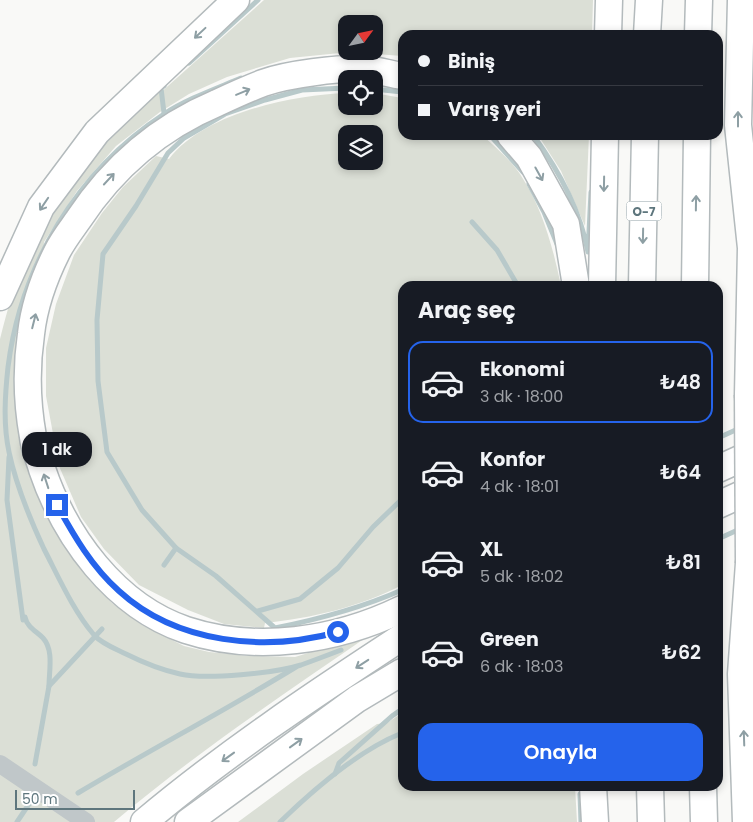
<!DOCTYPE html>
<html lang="tr">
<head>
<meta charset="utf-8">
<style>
	:root { --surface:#171b24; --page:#20242c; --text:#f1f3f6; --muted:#9ea1a6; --line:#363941; --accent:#2563eb }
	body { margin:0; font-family:Poppins,sans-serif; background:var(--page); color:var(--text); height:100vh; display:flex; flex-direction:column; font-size:19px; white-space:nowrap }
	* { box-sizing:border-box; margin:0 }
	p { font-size:16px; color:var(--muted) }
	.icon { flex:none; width:28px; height:28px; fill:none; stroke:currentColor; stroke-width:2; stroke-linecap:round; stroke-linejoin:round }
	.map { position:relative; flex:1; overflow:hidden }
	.panel { position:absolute; left:398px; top:281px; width:325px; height:510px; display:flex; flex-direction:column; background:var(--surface); border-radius:15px; box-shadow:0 2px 8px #0003 }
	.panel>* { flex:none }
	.top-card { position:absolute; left:398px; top:30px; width:325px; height:110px; border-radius:15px; box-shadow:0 2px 8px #0003; display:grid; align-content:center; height:110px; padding:0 20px; background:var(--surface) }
	.needle { width:32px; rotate:57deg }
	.tools { position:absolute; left:338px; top:15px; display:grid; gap:10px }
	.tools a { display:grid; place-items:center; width:45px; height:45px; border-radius:10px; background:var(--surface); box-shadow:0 2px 8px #0003; font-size:25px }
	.scale { position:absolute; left:15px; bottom:12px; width:120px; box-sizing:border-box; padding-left:5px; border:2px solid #5e767d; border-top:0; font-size:14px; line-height:18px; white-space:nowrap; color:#5e767d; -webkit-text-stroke:4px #fff; paint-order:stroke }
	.end { position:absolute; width:22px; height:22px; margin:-11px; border:6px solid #2563eb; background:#fff; box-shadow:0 0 0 2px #fff }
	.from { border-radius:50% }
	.bubble { position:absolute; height:35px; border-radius:15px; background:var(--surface); box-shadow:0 2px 8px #0003; font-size:16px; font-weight:600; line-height:35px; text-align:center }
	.top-card b { display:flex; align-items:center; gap:18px; height:48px; font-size:19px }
	.top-card b+b { border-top:1px solid var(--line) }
	.top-card i { width:12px; height:12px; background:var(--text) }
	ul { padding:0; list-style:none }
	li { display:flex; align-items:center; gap:15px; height:82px; margin:0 10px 8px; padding:0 10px; border:2px solid transparent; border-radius:15px }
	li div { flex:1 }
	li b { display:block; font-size:19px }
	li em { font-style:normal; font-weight:600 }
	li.on { border-color:var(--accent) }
	li>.icon { width:45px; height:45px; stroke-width:1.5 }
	h2 { padding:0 20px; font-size:22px; line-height:60px }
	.action { display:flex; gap:10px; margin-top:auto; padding:10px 20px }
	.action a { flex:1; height:58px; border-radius:15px; background:var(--accent); color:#fff; font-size:20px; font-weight:600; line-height:58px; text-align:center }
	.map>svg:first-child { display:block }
	.green { fill:#dbdfd6; fill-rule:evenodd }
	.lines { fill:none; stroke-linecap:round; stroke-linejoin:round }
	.stream { stroke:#b8c9ca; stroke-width:5 }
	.motorway-casing { stroke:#b3babc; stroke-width:29 }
	.tertiary { stroke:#c0c7c9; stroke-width:18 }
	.motorway { stroke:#fff; stroke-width:26 }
	.motorway-bridge-casing { stroke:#b3babc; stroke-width:29; stroke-linecap:butt }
	.motorway-bridge { stroke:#fff; stroke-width:26 }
	.oneway { stroke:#8e9fa4 }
	.route { stroke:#2563eb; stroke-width:6 }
	.labels { text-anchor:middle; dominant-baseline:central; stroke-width:5; stroke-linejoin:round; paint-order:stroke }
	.shield { fill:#fff; stroke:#8e9fa4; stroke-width:1 }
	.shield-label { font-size:12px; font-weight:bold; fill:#5e767d }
</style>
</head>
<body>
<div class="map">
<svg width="753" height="822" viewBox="0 0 753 822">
	<rect width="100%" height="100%" fill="#f9f9f7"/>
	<g class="green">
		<path d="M264,0H593L592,35H402V56L350,52L290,58L227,77L189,94L160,112L116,146L77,191L44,242L43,262L15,370L18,429L43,510L69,554L92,583L112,603L142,625L184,646L209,652L249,656L295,657L371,634C284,694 196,753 114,822H0V339C8,307 17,275 32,245C60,191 114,131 158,88L159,94ZM346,24H374V51H346Z"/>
		<path d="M346,93V106H374V93L402,98V135H482C495,147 510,159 520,174C542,207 553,247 561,286H402V585C360,607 312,618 265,623L264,628L224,624L188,610L139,585L104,549L81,517L59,466L46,396V348L56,304L74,255L102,213L123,187L156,156L169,159C204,113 292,95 346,93ZM346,134H374V161H346Z"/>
		<path d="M538,135H589L585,226L561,171Z"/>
		<path d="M402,713V786H575L577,822H238L303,774L377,724L387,723Z"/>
	</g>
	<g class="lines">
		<g class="stream">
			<path d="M189,63L258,0"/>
			<path d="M241,78C215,89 187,99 164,114C77,171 21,265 8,367C5,395 3,424 9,452C16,485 30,519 44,549C59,578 73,610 94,635C102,644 116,649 126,654C142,662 162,670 180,674C206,680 276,673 301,665C315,660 328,655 341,650"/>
			<path d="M164,86L161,88L164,113"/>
			<path d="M346,88L302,90L265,100L225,114L184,138L168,153L136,206L103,254L97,320L98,381L107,452L142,510L176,548L216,576L275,628C320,619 361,608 402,590"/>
			<path d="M374,89L402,92"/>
			<path d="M490,135L523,172"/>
			<path d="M533,135C558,169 580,210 588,252L591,192"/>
			<path d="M529,184L544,212L557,244"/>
			<path d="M472,222L497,250L518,286"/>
			<path d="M718,438L740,428"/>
			<path d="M9,457L7,500L23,620"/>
			<path d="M718,539L742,528"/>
			<path d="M164,565L176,548"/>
			<path d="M258,611L300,599L338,568L373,527L402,499"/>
			<path d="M25,617C27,627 36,631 43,638C54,650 49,671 49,686"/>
			<path d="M35,764L49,686L102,629"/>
			<path d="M335,774L339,763L392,716L402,709"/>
			<path d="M78,793C150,750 224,711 296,667"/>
			<path d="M580,794L581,822"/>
			<path d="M17,822L29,804"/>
			<path d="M280,822C313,790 359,750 402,733"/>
		</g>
		<defs>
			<g id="motorway">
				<path d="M741,0L738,125L751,248L748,395"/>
				<path d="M608,35L609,0"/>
				<path d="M647,35L649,0"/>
				<path d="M698,35L699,0"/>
				<path d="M402,76C390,74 377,70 365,69C338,68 288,74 263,83C247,89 232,96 217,103C160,127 113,167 78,220C71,230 63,240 57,252C45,276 34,307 31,334C26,368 27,404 33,437C34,448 39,458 42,469C65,537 115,606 186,630C256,653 336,641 402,609"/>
				<path d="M510,135L529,157L566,224L576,286"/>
				<path d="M602,286L605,135"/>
				<path d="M642,286L645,135"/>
				<path d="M695,286L697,135"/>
				<path d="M0,297L41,207L97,132L236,0"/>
				<path d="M718,469L753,453"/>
				<path d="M718,505L753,489"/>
				<path d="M593,786L595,822"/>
				<path d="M650,786L651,822"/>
				<path d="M703,786L704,822"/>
				<path d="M144,822C225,754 313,695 402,637"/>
				<path d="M188,822L357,699L402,672"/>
				<path d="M746,822L741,674L749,563"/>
			</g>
		</defs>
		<use href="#motorway" class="motorway-casing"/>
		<path class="tertiary" d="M0,764L86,822"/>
		<use href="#motorway" class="motorway"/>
		<defs>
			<path id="motorway-bridge" d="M748,395L749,563"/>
		</defs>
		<use href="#motorway-bridge" class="motorway-bridge-casing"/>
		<use href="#motorway-bridge" class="motorway-bridge"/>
	</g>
	<defs><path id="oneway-shaft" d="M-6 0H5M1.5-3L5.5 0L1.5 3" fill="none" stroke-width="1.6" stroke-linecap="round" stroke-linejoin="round" transform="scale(1.25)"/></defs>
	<g class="oneway">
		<use href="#oneway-shaft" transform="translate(200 33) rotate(137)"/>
		<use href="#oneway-shaft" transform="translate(243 92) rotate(-23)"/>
		<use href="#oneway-shaft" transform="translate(738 119) rotate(-90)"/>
		<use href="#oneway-shaft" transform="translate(539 174) rotate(61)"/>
		<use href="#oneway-shaft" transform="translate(109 179) rotate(-47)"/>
		<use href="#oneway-shaft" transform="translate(604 184) rotate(91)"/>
		<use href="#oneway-shaft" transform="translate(696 203) rotate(-89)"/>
		<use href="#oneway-shaft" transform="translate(44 204) rotate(124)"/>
		<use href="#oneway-shaft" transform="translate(643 236) rotate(91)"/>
		<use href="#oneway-shaft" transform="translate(34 321) rotate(-76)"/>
		<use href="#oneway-shaft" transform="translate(46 481) rotate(-108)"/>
		<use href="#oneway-shaft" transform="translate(362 664) rotate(147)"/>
		<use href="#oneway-shaft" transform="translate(744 738) rotate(-92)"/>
		<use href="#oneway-shaft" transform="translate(296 743) rotate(-36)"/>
		<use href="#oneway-shaft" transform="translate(228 757) rotate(144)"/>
	</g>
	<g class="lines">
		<path class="route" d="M57,505C74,536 92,567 119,591C177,644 265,652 338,632"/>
	</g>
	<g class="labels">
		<rect class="shield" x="626.5" y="201.5" width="35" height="19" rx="4"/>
		<g class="shield-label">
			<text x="644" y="211">O-7</text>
		</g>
	</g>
</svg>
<div class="tools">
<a><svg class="needle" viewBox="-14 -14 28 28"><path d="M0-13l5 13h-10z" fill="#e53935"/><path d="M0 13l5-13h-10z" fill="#9ea1a6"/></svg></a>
<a><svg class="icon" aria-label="locate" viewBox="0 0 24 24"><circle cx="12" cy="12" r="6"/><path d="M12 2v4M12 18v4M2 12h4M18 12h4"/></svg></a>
<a><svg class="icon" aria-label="layers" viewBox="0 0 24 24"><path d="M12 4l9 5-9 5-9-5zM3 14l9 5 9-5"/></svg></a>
</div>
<div class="scale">50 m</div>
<i class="end from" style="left:338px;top:632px"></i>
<i class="end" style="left:57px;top:505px"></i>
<div class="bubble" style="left:22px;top:432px;width:70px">1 dk</div>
<div class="top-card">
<b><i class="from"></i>Biniş</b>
<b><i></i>Varış yeri</b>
</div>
<section class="panel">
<h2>Araç seç</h2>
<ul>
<li class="on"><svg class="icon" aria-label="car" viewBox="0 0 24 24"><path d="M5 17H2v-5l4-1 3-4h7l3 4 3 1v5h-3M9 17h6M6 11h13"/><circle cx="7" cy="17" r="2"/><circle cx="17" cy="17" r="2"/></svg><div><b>Ekonomi</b><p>3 dk · 18:00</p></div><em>₺48</em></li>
<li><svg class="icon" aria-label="car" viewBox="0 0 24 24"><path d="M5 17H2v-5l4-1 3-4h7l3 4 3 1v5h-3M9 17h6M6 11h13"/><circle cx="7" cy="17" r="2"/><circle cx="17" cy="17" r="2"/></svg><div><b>Konfor</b><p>4 dk · 18:01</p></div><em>₺64</em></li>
<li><svg class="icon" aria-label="car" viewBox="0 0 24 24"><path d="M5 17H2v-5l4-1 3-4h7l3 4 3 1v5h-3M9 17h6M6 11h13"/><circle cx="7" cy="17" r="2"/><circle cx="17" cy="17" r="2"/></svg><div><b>XL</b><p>5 dk · 18:02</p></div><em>₺81</em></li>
<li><svg class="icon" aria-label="car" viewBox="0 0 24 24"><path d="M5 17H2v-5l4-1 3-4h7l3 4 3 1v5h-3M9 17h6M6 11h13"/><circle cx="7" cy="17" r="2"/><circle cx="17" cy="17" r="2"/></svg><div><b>Green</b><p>6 dk · 18:03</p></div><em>₺62</em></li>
</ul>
<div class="action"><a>Onayla</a></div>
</section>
</div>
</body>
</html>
